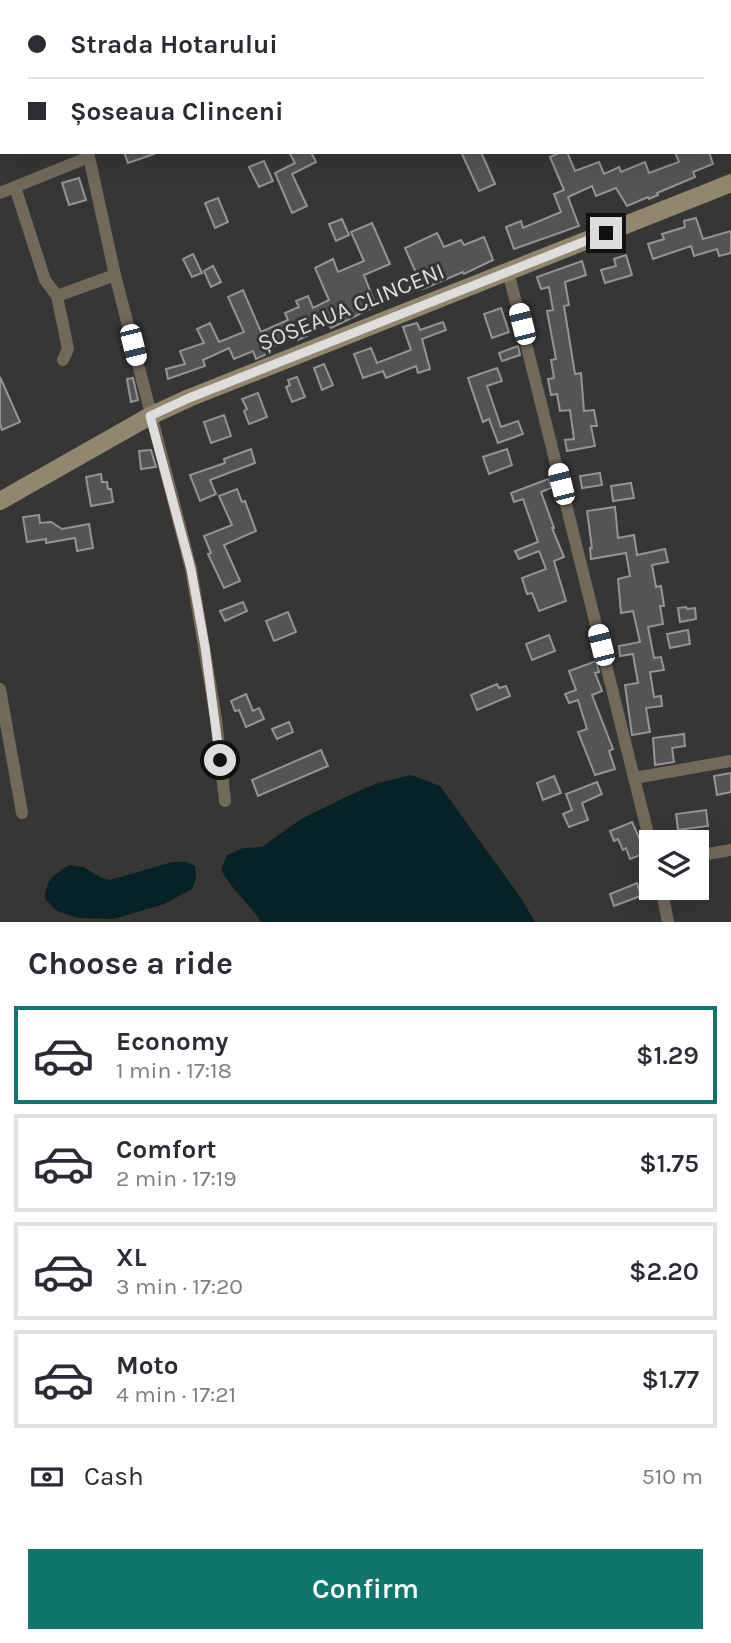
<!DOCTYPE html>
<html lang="en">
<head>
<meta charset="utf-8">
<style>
	:root { --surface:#fff; --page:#f7f7f7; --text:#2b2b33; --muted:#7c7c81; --line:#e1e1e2; --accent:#0f766e }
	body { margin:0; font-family:Karla,sans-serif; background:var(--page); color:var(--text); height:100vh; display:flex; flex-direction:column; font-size:26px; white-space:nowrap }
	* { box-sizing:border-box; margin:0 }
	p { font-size:23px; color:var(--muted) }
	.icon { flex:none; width:38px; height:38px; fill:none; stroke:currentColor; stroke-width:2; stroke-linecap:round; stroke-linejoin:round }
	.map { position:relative; height:922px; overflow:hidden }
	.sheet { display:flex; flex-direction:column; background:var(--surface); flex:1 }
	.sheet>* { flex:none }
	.guide { position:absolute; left:0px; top:0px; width:732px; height:154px; box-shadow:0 7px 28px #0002; display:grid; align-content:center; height:154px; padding:0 28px; background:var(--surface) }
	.buttons { position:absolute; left:639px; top:830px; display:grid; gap:14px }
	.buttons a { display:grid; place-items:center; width:70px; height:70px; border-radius:0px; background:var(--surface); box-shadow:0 7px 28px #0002; font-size:35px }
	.end { position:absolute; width:32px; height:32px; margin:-16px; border:9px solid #dedddc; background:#111; box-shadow:0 0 0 4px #111 }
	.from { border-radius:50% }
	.car { position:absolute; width:21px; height:42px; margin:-21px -10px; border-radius:9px; box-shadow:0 0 5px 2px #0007; background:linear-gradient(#fff 24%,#345 0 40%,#fff 0 76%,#345 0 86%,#fff 0) }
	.guide b { display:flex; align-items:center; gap:24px; height:66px; font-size:26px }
	.guide b+b { border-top:2px solid var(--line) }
	.guide i { width:18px; height:18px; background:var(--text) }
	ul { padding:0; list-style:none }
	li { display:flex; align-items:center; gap:21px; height:98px; margin:0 14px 10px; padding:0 14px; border:4px solid var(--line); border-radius:0px }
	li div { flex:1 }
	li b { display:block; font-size:26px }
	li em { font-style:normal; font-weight:600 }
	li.active { border-color:var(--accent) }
	li>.icon { width:63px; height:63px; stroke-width:1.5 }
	h2 { padding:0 28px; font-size:32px; line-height:84px }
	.pay { display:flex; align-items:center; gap:18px; height:77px; padding:0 28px; font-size:26px }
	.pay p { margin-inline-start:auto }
	.primary-button { display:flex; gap:14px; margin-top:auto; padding:14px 28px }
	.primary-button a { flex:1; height:80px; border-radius:0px; background:var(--accent); color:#fff; font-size:28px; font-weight:600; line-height:80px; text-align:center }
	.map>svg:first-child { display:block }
	.water { fill:#072226 }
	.building { fill:#555356; stroke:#959396; stroke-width:2 }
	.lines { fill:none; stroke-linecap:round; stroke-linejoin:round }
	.street { stroke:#716a5b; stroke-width:12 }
	.secondary { stroke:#91876e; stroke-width:18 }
	.route { stroke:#dedddc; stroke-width:9 }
	.labels { text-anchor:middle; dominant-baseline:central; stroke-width:6; stroke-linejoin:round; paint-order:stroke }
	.street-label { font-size:23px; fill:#dedddc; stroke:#383634 }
</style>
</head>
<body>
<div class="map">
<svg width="731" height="922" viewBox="0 0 731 922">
	<rect width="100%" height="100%" fill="#383634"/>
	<g class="water">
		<path d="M411,775L440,786L521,898L535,922H261C249,903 232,890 221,870L227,855L243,848L262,847L301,819L352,794L378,783Z"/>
		<path d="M172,862H187L195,866L196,879L192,889L164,904L114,919L78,918L57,911L45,899C46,879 53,876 69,865L84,867L101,878L110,880Z"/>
	</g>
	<g class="building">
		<path d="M124,152H154V154L128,163Z"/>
		<path d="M289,152H311L316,162L292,174L307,206L292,213L275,173L295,163Z"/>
		<path d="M461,152H481L495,184L479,191Z"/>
		<path d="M561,152H567L575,171L599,162L604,174L619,167L621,172L645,162L649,173L679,162L675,152H709L713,164L693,172L695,177L657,193L658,195L649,199L648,197L627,206L616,188L596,196L592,186L568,197L579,226L514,249L506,227L521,221L523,228L561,212L554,194L564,190L550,157Z"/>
		<path d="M264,161L273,181L259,187L249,167Z"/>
		<path d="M79,178L86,200L69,205L62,183Z"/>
		<path d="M218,198L228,222L215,228L205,203Z"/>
		<path d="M696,218L703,239L731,231V253L719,256L717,249L694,256L691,246L653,259L648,244L664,239L662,234L685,227L684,221Z"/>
		<path d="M342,219L349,235L336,241L329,224Z"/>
		<path d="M372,223L390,264L364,275L376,306L331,328L327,322L305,331L307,336L298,340L296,336L268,349L269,353L256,359L253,351L234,359L229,348L203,360L205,366L168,379L166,369L185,364L180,351L204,343L197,329L210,323L219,342L244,332L228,297L243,290L261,332L288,320L285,313L299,307L296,301L308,296L313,308L329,300L315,268L333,259L338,272L364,261L351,232Z"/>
		<path d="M437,233L444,247L461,240L464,245L484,237L493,260L464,274L463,272L423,289L405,248Z"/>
		<path d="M193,254L202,273L192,277L183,259Z"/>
		<path d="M626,255L632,275L605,283L601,270L616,266L614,259Z"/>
		<path d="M582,261L586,275L565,282L569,305L564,306L575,374L581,373L584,411L594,410L597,426H591L595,446L567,451L565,440L574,439L570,410L560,411L557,394L551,395L548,379L554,378L551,360L556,359L547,311L553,310L549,287L541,289L537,277Z"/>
		<path d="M213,266L221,282L211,287L204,271Z"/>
		<path d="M501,308L509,332L492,338L484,314Z"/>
		<path d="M443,322L446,330L422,339L430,369L418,373L416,366L386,378L383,371L363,378L354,354L371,348L377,363L411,350L403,327L417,323L420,330Z"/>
		<path d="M518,346L520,355L502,361L499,353Z"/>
		<path d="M324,364L333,385L322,390L314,368Z"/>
		<path d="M497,368L502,381L487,386L501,427L518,421L523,434L498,443L489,419L483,422L468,378Z"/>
		<path d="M0,377L20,422L2,430L0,424Z"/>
		<path d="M297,377L305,397L292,402L286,387L290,385L288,380Z"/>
		<path d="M133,378L138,400L131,402L127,379Z"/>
		<path d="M258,393L267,417L249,424L244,411L247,409L242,399Z"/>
		<path d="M224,415L231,436L211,443L204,422Z"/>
		<path d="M251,449L255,463L210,480L216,494L200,501L190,475L225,463L224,459Z"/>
		<path d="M507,449L512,465L489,474L483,457Z"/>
		<path d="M151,450L156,467L141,469L139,451Z"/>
		<path d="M600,473L602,485L582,488L580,476Z"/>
		<path d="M101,474L102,482H107L108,489H111L113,502L91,506L86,477Z"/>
		<path d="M548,479L551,488L541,492L554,528H552L564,557L554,561L566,601L539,611L532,593L527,594L522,578L546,569L539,551L519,559L515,551L538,542L523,499L514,502L511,493Z"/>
		<path d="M631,483L634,498L613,501L611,486Z"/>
		<path d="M237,489L242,502L245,501L256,531L224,545L240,581L224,588L208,554L211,553L204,536L232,525L219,496Z"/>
		<path d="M615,507L618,538L634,535L637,555L665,549L668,562L652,565L656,587L661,586L664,606H660L663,624L648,627L654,658L661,657L664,670L650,672L654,697L661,696L662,706L646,708L650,732L632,735L625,685L638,683L633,654L620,656L619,646L640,642L633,611L621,613L618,579L630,576L626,553L591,559L590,548H592L587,511Z"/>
		<path d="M39,515L40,523L51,522L62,529L89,524L93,548L77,551L75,538L46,543V539L27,542L23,517Z"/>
		<path d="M243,602L247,611L225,621L220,611Z"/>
		<path d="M686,607L687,609L695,608L696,619L680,622L678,608Z"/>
		<path d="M288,612L296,632L274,641L266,621Z"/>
		<path d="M688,630L690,644L670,648L667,634Z"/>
		<path d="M549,635L555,651L532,660L526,644Z"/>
		<path d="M596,661L599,672L595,673L602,691L592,695L613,749L609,751L615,769L595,775L578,732L587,729L578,700L569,703L565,694L576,690L569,671Z"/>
		<path d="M497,684L499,688L506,686L510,696L477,710L471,695Z"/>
		<path d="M246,694L253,711L259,708L264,719L246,727L239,710L235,711L231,701Z"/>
		<path d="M289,722L293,732L277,739L272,729Z"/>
		<path d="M684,734L685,746L672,748L674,762L655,765L653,738Z"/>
		<path d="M321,750L328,766L258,796L252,780Z"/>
		<path d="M731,773V792L717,795L714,776Z"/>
		<path d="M554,776L561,793L543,800L537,783Z"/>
		<path d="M597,782L602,794L582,803L588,820L569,827L563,814L572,810L566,794Z"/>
		<path d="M706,810L708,826L678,830L676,814Z"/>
		<path d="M632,822L646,853L630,859L626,848L623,850L618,839L614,841L610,831Z"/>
		<path d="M637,883L641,896L614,906L610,894Z"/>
	</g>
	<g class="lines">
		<g class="street">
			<path d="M47,0V2"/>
			<path d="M182,0L183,2"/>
			<path d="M628,2L632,0"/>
			<path d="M88,152L115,275L191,569L216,719L225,801"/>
			<path d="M15,187L45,280L57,296L68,349L63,360"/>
			<path d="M0,193L89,157"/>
			<path d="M508,271L651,846"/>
			<path d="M57,296L115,275"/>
			<path d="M0,689L22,813"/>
			<path d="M634,778L731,761"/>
			<path d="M696,856L731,850"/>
			<path d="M661,887L668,922"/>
		</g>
		<path class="secondary" d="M0,501L150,416L189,398L731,183"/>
	</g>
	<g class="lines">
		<path class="route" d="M220,760L205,647L191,569L150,416L189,398L606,233"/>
	</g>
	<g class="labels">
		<g class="street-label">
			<text transform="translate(351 307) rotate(-22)">ȘOSEAUA CLINCENI</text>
		</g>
	</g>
</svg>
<div class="buttons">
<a><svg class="icon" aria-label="layers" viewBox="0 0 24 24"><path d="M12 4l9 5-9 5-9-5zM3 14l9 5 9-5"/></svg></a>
</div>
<i class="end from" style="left:220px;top:760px"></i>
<i class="end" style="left:606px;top:233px"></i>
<i class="car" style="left:522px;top:324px;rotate:346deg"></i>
<i class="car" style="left:133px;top:345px;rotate:166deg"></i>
<i class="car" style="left:561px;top:484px;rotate:346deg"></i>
<i class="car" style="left:601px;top:645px;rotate:346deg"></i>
<div class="guide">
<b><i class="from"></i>Strada Hotarului</b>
<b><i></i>Șoseaua Clinceni</b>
</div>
</div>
<section class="sheet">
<h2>Choose a ride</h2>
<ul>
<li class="active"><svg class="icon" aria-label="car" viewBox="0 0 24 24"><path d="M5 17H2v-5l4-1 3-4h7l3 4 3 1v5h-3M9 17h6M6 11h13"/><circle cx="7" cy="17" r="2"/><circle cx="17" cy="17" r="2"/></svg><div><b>Economy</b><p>1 min · 17:18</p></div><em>$1.29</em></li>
<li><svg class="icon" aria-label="car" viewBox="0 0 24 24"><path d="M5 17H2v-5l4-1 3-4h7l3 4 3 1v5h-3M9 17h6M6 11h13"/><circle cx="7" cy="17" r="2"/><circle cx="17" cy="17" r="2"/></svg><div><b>Comfort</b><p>2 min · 17:19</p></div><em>$1.75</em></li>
<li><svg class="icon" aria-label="car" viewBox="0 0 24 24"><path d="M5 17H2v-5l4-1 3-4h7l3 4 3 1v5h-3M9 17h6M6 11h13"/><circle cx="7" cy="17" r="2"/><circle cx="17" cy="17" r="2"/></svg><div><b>XL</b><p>3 min · 17:20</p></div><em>$2.20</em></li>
<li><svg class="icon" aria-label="car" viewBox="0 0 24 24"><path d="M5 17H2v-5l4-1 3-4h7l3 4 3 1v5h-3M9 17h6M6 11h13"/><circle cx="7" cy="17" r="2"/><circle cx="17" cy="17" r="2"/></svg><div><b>Moto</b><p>4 min · 17:21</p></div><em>$1.77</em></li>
</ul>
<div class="pay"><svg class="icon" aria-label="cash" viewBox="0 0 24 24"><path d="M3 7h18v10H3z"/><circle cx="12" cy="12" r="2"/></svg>Cash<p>510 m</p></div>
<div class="primary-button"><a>Confirm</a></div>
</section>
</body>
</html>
